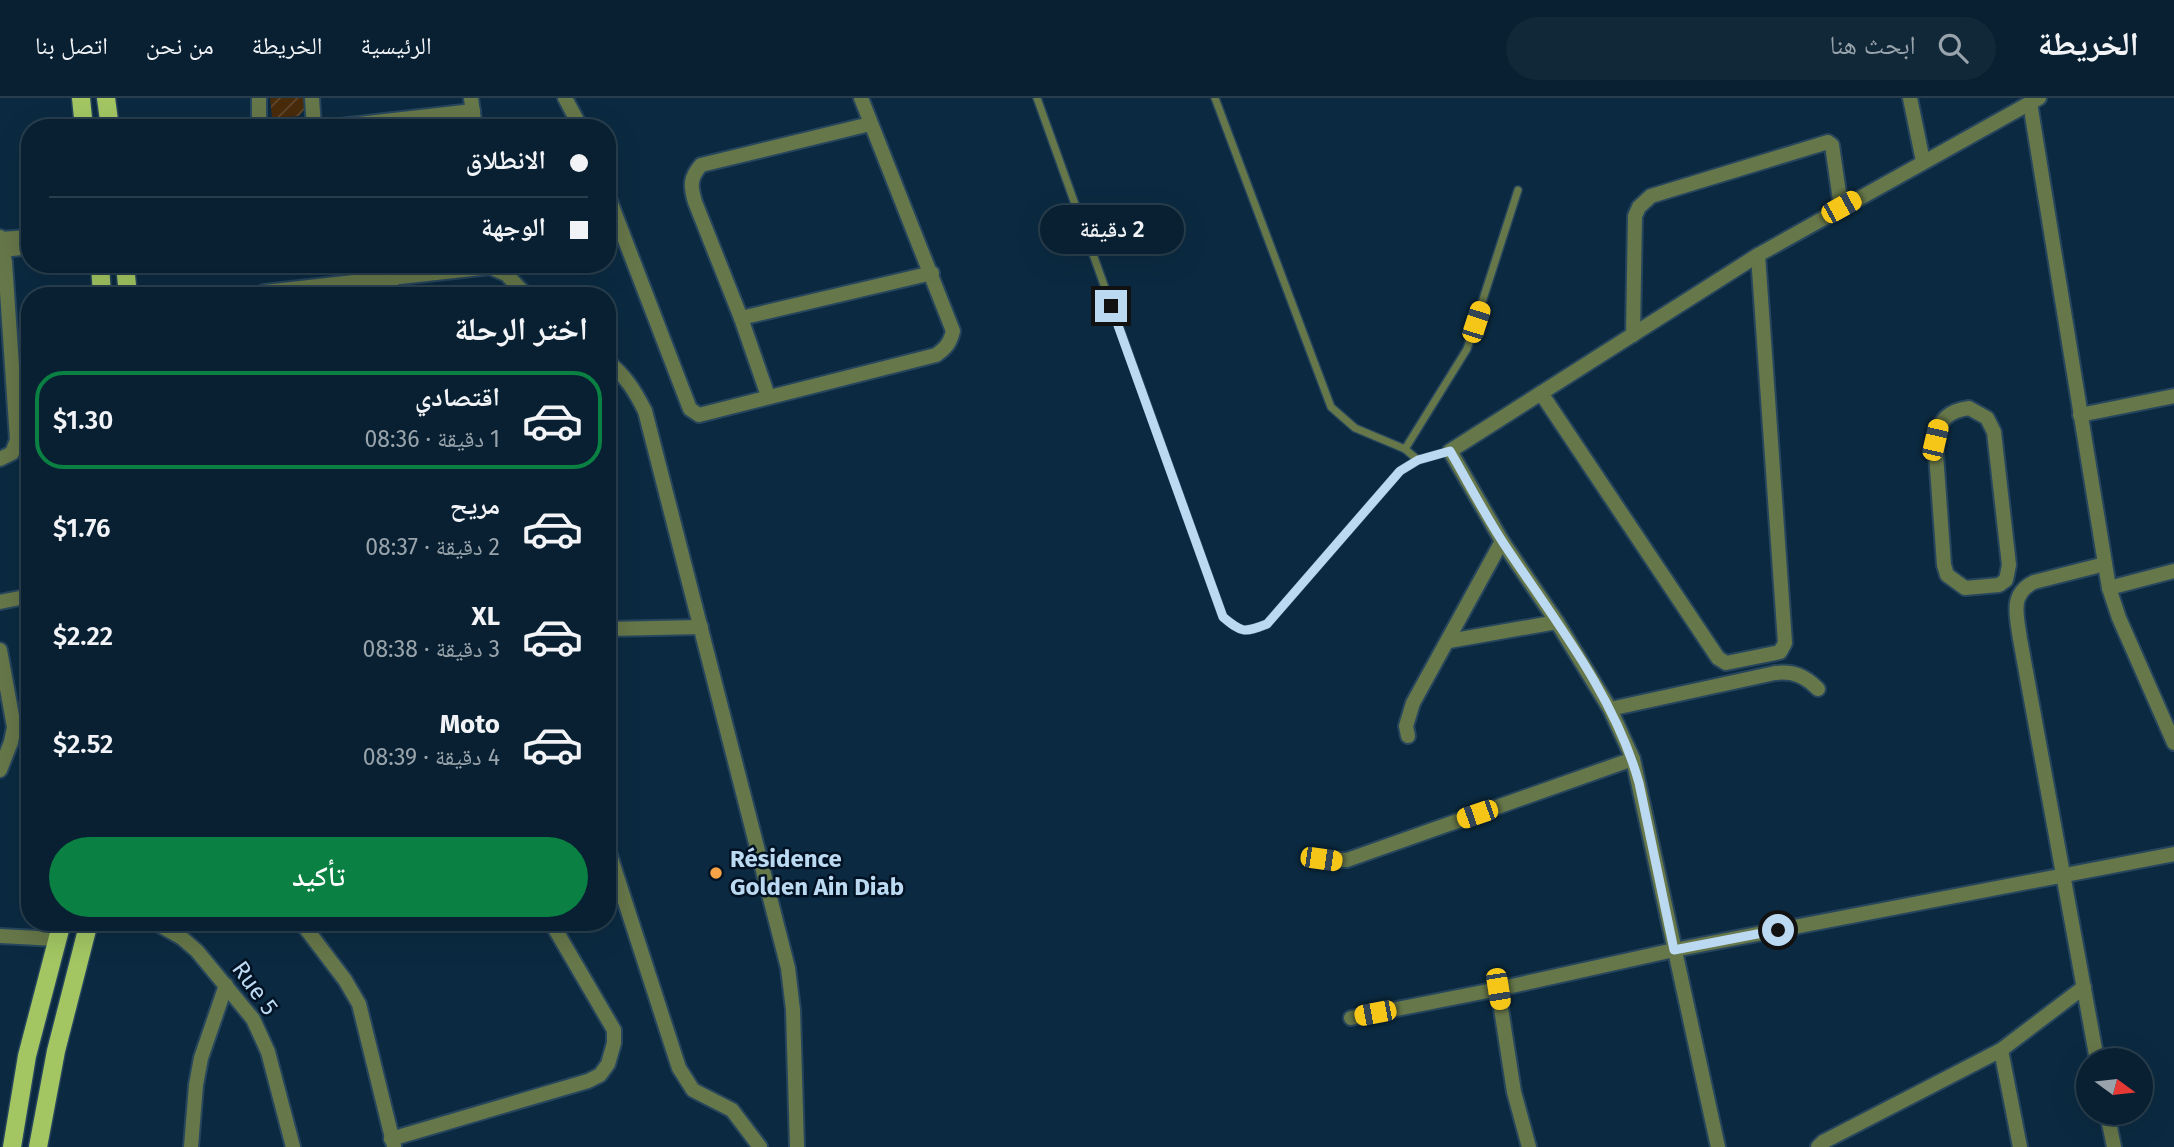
<!DOCTYPE html>
<html lang="ar">
<head>
<meta charset="utf-8">
<style>
	:root { --surface:#082031; --page:#112839; --text:#f1f3f6; --muted:#98a3ab; --line:#293e4d; --accent:#0b8043 }
	body { margin:0; font-family:"Fira Sans","Noto Naskh Arabic",sans-serif; background:var(--page); color:var(--text); direction:rtl; height:100vh; display:flex; flex-direction:column; font-size:26px; white-space:nowrap }
	* { box-sizing:border-box; margin:0 }
	p { font-size:23px; color:var(--muted) }
	.icon { flex:none; width:38px; height:38px; fill:none; stroke:currentColor; stroke-width:2; stroke-linecap:round; stroke-linejoin:round }
	.map { position:relative; flex:1; overflow:hidden; direction:ltr }
	.panel { position:absolute; left:21px; top:189px; width:595px; height:644px; display:flex; flex-direction:column; background:var(--surface); border-radius:28px; box-shadow:0 7px 28px #0002,0 0 0 2px var(--line); direction:rtl }
	.panel>* { flex:none }
	.hud { position:absolute; left:21px; top:21px; width:595px; height:154px; border-radius:28px; box-shadow:0 7px 28px #0002,0 0 0 2px var(--line); direction:rtl; display:grid; align-content:center; height:154px; padding:0 28px; background:var(--surface) }
	.needle { width:46px; rotate:105deg }
	.buttons { position:absolute; left:2076px; top:950px; display:grid; gap:14px }
	.buttons a { display:grid; place-items:center; width:77px; height:77px; border-radius:50%; background:var(--surface); box-shadow:0 7px 28px #0002,0 0 0 2px var(--line); font-size:35px }
	.end { position:absolute; width:32px; height:32px; margin:-16px; border:9px solid #bcd9f2; background:#111; box-shadow:0 0 0 4px #111 }
	.from { border-radius:50% }
	.bubble { position:absolute; height:49px; border-radius:24px; background:var(--surface); box-shadow:0 7px 28px #0002,0 0 0 2px var(--line); font-size:23px; font-weight:600; line-height:49px; text-align:center; direction:rtl }
	.car { position:absolute; width:21px; height:42px; margin:-21px -10px; border-radius:9px; box-shadow:0 0 5px 2px #0007; background:linear-gradient(#f5c518 24%,#345 0 40%,#f5c518 0 76%,#345 0 86%,#f5c518 0) }
	.hud b { display:flex; align-items:center; gap:24px; height:66px; font-size:26px }
	.hud b+b { border-top:2px solid var(--line) }
	.hud i { width:18px; height:18px; background:var(--text) }
	ul { padding:0; list-style:none }
	li { display:flex; align-items:center; gap:21px; height:98px; margin:0 14px 10px; padding:0 14px; border:4px solid transparent; border-radius:28px }
	li div { flex:1 }
	li b { display:block; font-size:26px }
	li em { font-style:normal; font-weight:600 }
	li.active { border-color:var(--accent) }
	li>.icon { width:63px; height:63px; stroke-width:1.5 }
	h2 { padding:0 28px; font-size:32px; line-height:84px }
	.action { display:flex; gap:14px; margin-top:auto; padding:14px 28px }
	.action a { flex:1; height:80px; border-radius:42px; background:var(--accent); color:#fff; font-size:28px; font-weight:600; line-height:80px; text-align:center }
	header { display:flex; align-items:center; gap:42px; box-sizing:border-box; height:98px; padding:0 35px; background:var(--surface); border-bottom:2px solid var(--line) }
	header strong { font-size:33px }
	nav { display:flex; gap:38px; margin-inline-start:auto; font-size:24px }
	.search { width:490px; height:63px; background:var(--page); display:flex; align-items:center; gap:18px; box-sizing:border-box; padding:0 24px; border-radius:38px; color:var(--muted); font-size:26px }
	.map>svg:first-child { display:block }
	.garden { fill:url(#garden-furrows) }
	.lines { fill:none; stroke-linecap:round; stroke-linejoin:round }
	.lane-casing { stroke:#27465d; stroke-width:10 }
	.street-casing { stroke:#27465d; stroke-width:18 }
	.primary-casing { stroke:#27465d; stroke-width:21 }
	.lane { stroke:#667749; stroke-width:7 }
	.street { stroke:#667749; stroke-width:14 }
	.primary { stroke:#a3c663; stroke-width:18 }
	.route { stroke:#bcd9f2; stroke-width:9 }
	.poi-dot { fill:#f6a246; stroke:#001223; stroke-width:2.5 }
	.labels { text-anchor:middle; dominant-baseline:central; stroke-width:5; stroke-linejoin:round; paint-order:stroke }
	.poi-label { font-size:24px; font-weight:bold; fill:#bcd9f2; stroke:#001223; text-anchor:start }
	.street-label { font-size:24px; fill:#bcd9f2; stroke:#001223 }
</style>
</head>
<body>
<header>
<strong>الخريطة</strong>
<div class="search"><svg class="icon" aria-label="search" viewBox="0 0 24 24"><circle cx="10" cy="10" r="6"/><path d="M15 15l6 6"/></svg>ابحث هنا</div>
<nav><a>الرئيسية</a><a>الخريطة</a><a>من نحن</a><a>اتصل بنا</a></nav>
</header>
<div class="map">
<svg width="2174" height="1049" viewBox="0 0 2174 1049">
	<defs>
		<pattern id="garden-furrows" width="10" height="10" patternUnits="userSpaceOnUse" patternTransform="scale(1.75)"><rect width="10" height="10" fill="#482b0b"/><path d="M-1 1l2-2M0 10L10 0M9 11l2-2" fill="none" stroke="#60492f"/></pattern>
	</defs>
	<rect width="100%" height="100%" fill="#0b2a41"/>
	<path class="garden" d="M270,0H304V12L299,18L272,20Z"/>
	<g class="lines">
		<defs>
			<g id="lane">
				<path d="M1037,0L1223,519C1242,535 1244,535 1267,526L1400,373L1418,362L1450,353"/>
				<path d="M1215,0L1331,309L1355,330L1405,351"/>
				<path d="M1418,362L1405,351L1467,251L1518,92"/>
			</g>
			<g id="street">
				<path d="M259,0V30"/>
				<path d="M312,0L314,30"/>
				<path d="M471,0L475,30"/>
				<path d="M565,0L581,30"/>
				<path d="M1910,0L1923,63"/>
				<path d="M2030,5L2109,490L2119,520L2174,645"/>
				<path d="M323,30L473,13"/>
				<path d="M607,95L690,311L699,317L936,257C946,250 950,245 953,233L861,0"/>
				<path d="M0,139L5,164L17,342L12,355L0,361"/>
				<path d="M1,141L30,139"/>
				<path d="M3,152L30,149"/>
				<path d="M254,198L264,194L490,169L506,176L527,198"/>
				<path d="M390,198L392,179"/>
				<path d="M741,220L932,175"/>
				<path d="M1633,237L1635,118L1639,109L1651,98L1828,44L1832,47L1841,109"/>
				<path d="M607,263C625,277 635,293 645,313L788,870L793,912L797,1049"/>
				<path d="M1541,295L1718,560L1726,565L1780,554L1785,545L1758,157"/>
				<path d="M768,298L741,220L695,104C690,87 690,80 701,67L870,26"/>
				<path d="M1969,310L1987,320L1994,334L2009,467L2006,482L1999,487L1965,490L1947,477L1944,467L1935,342C1940,322 1947,313 1969,310Z"/>
				<path d="M2080,317L2174,298"/>
				<path d="M2109,490L2174,473"/>
				<path d="M0,504L30,498"/>
				<path d="M607,531L701,529"/>
				<path d="M1449,543L1557,524"/>
				<path d="M0,552L14,629L11,644L0,672"/>
				<path d="M1610,611L1775,575C1794,573 1805,578 1818,591"/>
				<path d="M1408,638L1406,628L1413,605L1502,443"/>
				<path d="M607,748L679,970L693,992L732,1012L760,1049"/>
				<path d="M1321,761L1347,762L1633,661"/>
				<path d="M154,824L182,840L197,853L253,921L268,954L293,1049"/>
				<path d="M301,824L345,882L359,906L394,1048"/>
				<path d="M0,838L57,841"/>
				<path d="M1498,891L1514,994L1529,1049"/>
				<path d="M1351,920L1498,891L1674,852L2174,756"/>
				<path d="M2001,952L2020,1049"/>
				<path d="M2097,962L2020,541C2017,518 2009,496 2034,484L2105,466"/>
				<path d="M2107,1015L2114,1049"/>
				<path d="M391,1041L588,983L600,977L608,966L614,945V932L551,824"/>
				<path d="M191,1049L196,987L201,960L226,887"/>
				<path d="M1718,1049L1633,661L1610,611L1557,524L1502,443L1450,353L1758,157L2039,0"/>
				<path d="M1818,1049L1823,1044L2001,952L2084,889"/>
			</g>
			<g id="primary">
				<path d="M81,0L84,30"/>
				<path d="M106,0L110,30"/>
				<path d="M100,166L102,198"/>
				<path d="M125,166L128,198"/>
				<path d="M12,1049L27,958L62,824"/>
				<path d="M38,1049L56,953L89,824"/>
			</g>
		</defs>
		<use href="#lane" class="lane-casing"/>
		<use href="#street" class="street-casing"/>
		<use href="#primary" class="primary-casing"/>
		<use href="#lane" class="lane"/>
		<use href="#street" class="street"/>
		<use href="#primary" class="primary"/>
	</g>
	<g class="lines">
		<path class="route" d="M1111,208L1223,519C1242,535 1244,535 1267,526L1400,373L1418,362L1450,353C1468,384 1485,417 1504,446C1553,520 1615,598 1639,685L1674,852L1778,832"/>
	</g>
	<circle class="poi-dot" cx="716" cy="775" r="7"/>
	<g class="labels">
		<g class="poi-label">
			<text x="730" y="761">Résidence<tspan x="730" dy="28">Golden Ain Diab</tspan></text>
		</g>
		<g class="street-label">
			<text transform="translate(255 890) rotate(54)">Rue 5</text>
		</g>
	</g>
</svg>
<div class="buttons">
<a><svg class="needle" viewBox="-14 -14 28 28"><path d="M0-13l5 13h-10z" fill="#e53935"/><path d="M0 13l5-13h-10z" fill="#98a3ab"/></svg></a>
</div>
<i class="end from" style="left:1778px;top:832px"></i>
<i class="end" style="left:1111px;top:208px"></i>
<div class="bubble" style="left:1040px;top:107px;width:144px">2 دقيقة</div>
<i class="car" style="left:1841px;top:109px;rotate:61deg"></i>
<i class="car" style="left:1476px;top:224px;rotate:18deg"></i>
<i class="car" style="left:1935px;top:342px;rotate:13deg"></i>
<i class="car" style="left:1477px;top:716px;rotate:251deg"></i>
<i class="car" style="left:1321px;top:761px;rotate:98deg"></i>
<i class="car" style="left:1498px;top:891px;rotate:171deg"></i>
<i class="car" style="left:1375px;top:915px;rotate:259deg"></i>
<div class="hud">
<b><i class="from"></i>الانطلاق</b>
<b><i></i>الوجهة</b>
</div>
<section class="panel">
<h2>اختر الرحلة</h2>
<ul>
<li class="active"><svg class="icon" aria-label="car" viewBox="0 0 24 24"><path d="M5 17H2v-5l4-1 3-4h7l3 4 3 1v5h-3M9 17h6M6 11h13"/><circle cx="7" cy="17" r="2"/><circle cx="17" cy="17" r="2"/></svg><div><b>اقتصادي</b><p>1 دقيقة · 08:36</p></div><em>$1.30</em></li>
<li><svg class="icon" aria-label="car" viewBox="0 0 24 24"><path d="M5 17H2v-5l4-1 3-4h7l3 4 3 1v5h-3M9 17h6M6 11h13"/><circle cx="7" cy="17" r="2"/><circle cx="17" cy="17" r="2"/></svg><div><b>مريح</b><p>2 دقيقة · 08:37</p></div><em>$1.76</em></li>
<li><svg class="icon" aria-label="car" viewBox="0 0 24 24"><path d="M5 17H2v-5l4-1 3-4h7l3 4 3 1v5h-3M9 17h6M6 11h13"/><circle cx="7" cy="17" r="2"/><circle cx="17" cy="17" r="2"/></svg><div><b>XL</b><p>3 دقيقة · 08:38</p></div><em>$2.22</em></li>
<li><svg class="icon" aria-label="car" viewBox="0 0 24 24"><path d="M5 17H2v-5l4-1 3-4h7l3 4 3 1v5h-3M9 17h6M6 11h13"/><circle cx="7" cy="17" r="2"/><circle cx="17" cy="17" r="2"/></svg><div><b>Moto</b><p>4 دقيقة · 08:39</p></div><em>$2.52</em></li>
</ul>
<div class="action"><a>تأكيد</a></div>
</section>
</div>
</body>
</html>
